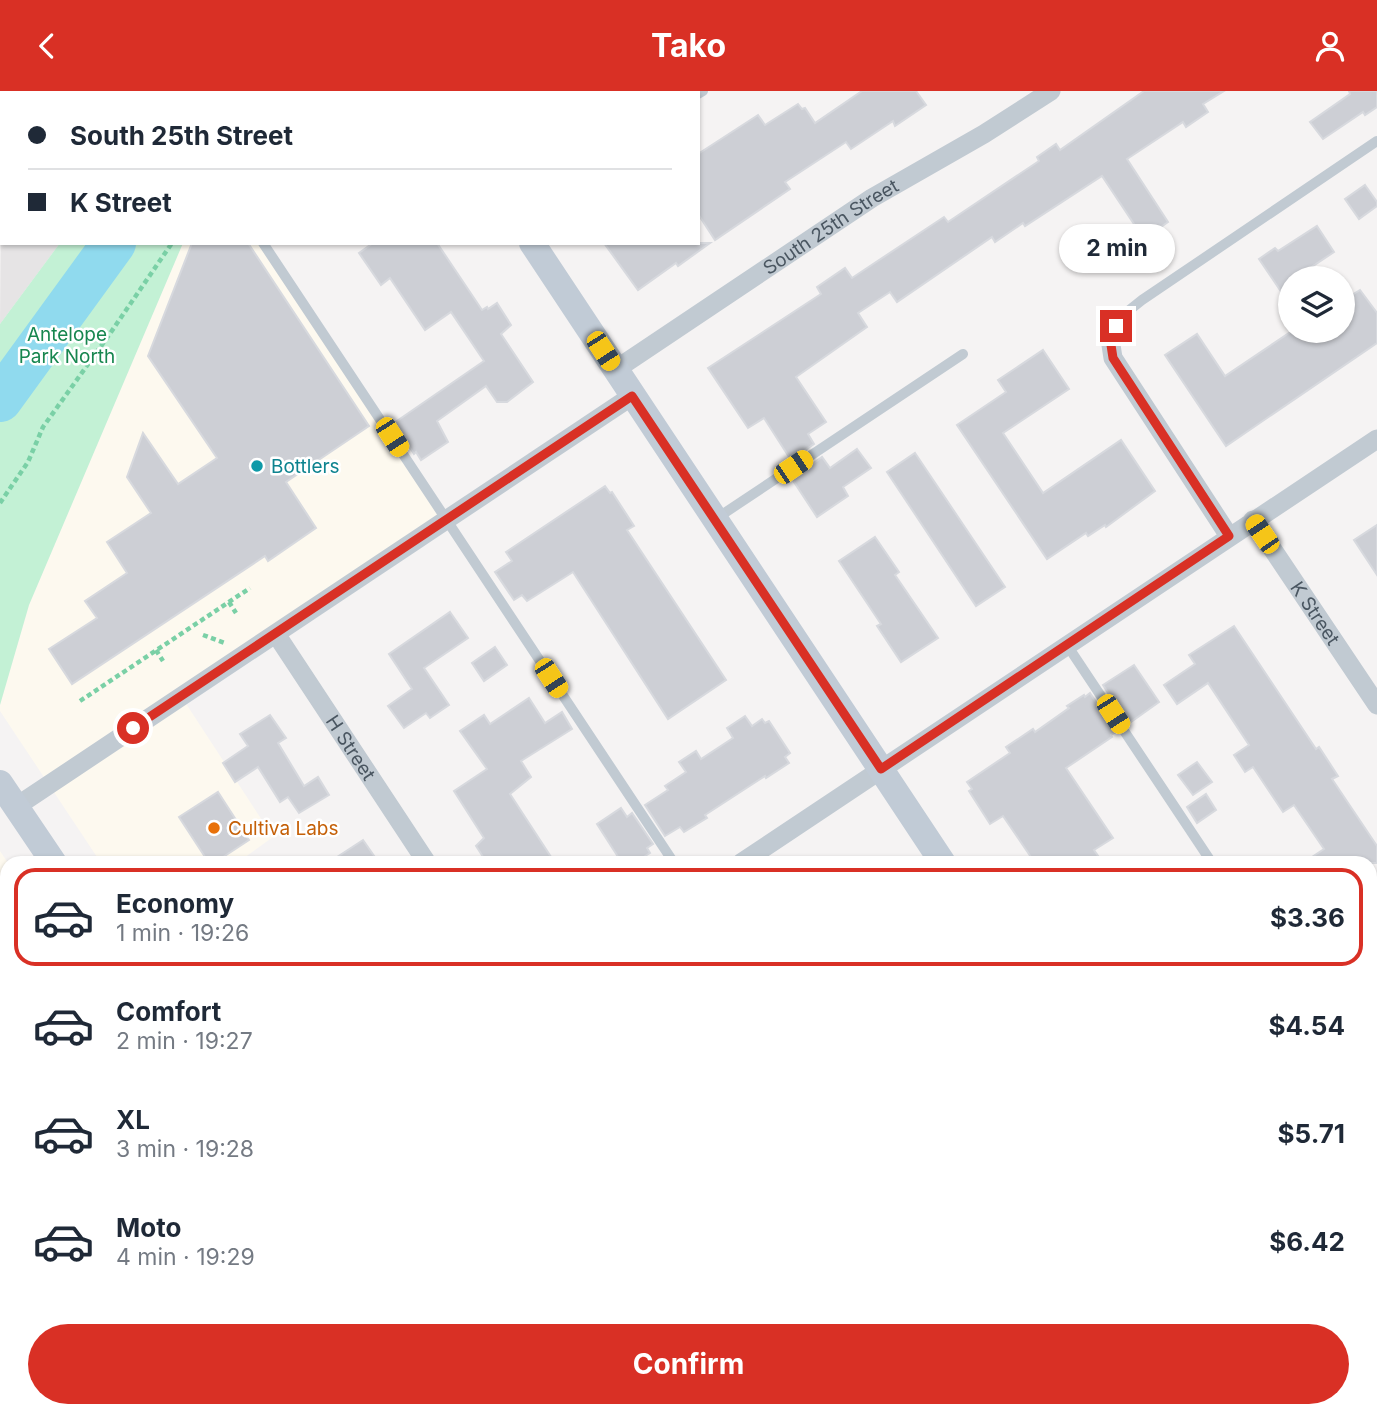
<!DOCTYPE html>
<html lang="en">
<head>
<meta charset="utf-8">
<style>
	:root { --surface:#fff; --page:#f2f2f3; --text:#1f2937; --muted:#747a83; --line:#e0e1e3; --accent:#d93025 }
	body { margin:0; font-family:Inter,sans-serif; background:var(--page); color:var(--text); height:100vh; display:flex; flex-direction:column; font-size:26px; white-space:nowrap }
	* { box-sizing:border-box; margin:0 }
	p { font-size:23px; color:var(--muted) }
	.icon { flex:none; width:38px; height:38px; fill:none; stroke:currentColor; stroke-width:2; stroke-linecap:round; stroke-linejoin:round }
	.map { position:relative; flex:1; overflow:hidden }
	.drawer { position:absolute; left:0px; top:765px; width:1377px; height:562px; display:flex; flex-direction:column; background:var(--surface); border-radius:21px 21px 0 0; box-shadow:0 2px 5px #0004 }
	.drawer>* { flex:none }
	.banner { position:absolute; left:0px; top:0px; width:700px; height:154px; box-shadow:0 2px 5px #0004; display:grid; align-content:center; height:154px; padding:0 28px; background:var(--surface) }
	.controls { position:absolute; left:1278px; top:175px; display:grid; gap:14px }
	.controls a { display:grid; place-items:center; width:77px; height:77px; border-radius:50%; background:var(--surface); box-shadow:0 2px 5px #0004; font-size:35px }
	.end { position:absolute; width:32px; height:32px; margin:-16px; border:9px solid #d93025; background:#fff; box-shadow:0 0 0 4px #fff }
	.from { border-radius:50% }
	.bubble { position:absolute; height:49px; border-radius:24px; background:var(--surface); box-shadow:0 2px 5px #0004; font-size:23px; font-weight:700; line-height:49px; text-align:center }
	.car { position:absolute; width:21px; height:42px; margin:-21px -10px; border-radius:9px; box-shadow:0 0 5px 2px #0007; background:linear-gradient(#f5c518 24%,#345 0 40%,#f5c518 0 76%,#345 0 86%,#f5c518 0) }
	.banner b { display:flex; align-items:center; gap:24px; height:66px; font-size:26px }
	.banner b+b { border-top:2px solid var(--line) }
	.banner i { width:18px; height:18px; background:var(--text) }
	ul { padding:12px 0 0; list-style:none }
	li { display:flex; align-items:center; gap:21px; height:98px; margin:0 14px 10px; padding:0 14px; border:4px solid transparent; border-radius:21px }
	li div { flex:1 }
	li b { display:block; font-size:26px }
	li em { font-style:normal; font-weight:700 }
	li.on { border-color:var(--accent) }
	li>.icon { width:63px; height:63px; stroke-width:1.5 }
	.cta { display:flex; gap:14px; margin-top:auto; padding:14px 28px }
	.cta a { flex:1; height:80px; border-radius:42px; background:var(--accent); color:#fff; font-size:28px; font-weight:700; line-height:80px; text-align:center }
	header { display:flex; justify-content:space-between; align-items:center; height:91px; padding:0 28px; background:var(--accent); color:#fff; font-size:32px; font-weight:700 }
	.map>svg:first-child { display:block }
	.commercial { fill:#fdf9ef }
	.education { fill:#e6e4e5 }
	.park { fill:#c3f1d5 }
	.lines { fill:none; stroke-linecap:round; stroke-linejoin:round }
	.river { stroke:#90daee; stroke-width:44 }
	.building { fill:#cdcfd5; stroke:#d7d9de; stroke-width:2 }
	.path { stroke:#7ad0a6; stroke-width:4.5; stroke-dasharray:5 3.5; stroke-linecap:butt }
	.lane { stroke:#c1cad2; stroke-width:10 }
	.street { stroke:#c1cad2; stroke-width:19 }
	.secondary { stroke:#c1cbd6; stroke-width:26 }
	.route { stroke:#d93025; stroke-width:9 }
	.culture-dot { fill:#0f9aa8; stroke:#fff; stroke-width:2.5 }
	.food-dot { fill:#e8710a; stroke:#fff; stroke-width:2.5 }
	.labels { text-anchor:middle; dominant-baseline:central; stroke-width:5; stroke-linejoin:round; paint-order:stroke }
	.street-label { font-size:19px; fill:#4a5661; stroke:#fff }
	.park-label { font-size:19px; fill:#17864f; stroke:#fff }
	.culture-label { font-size:19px; fill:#0d838f; stroke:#fff; text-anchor:start }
	.food-label { font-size:19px; fill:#c56008; stroke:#fff; text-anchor:start }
</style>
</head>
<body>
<header><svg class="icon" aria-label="back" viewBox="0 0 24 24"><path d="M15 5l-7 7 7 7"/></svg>Tako<svg class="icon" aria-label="person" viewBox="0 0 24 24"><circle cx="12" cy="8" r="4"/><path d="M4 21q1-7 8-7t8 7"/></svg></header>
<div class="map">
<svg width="1377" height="1325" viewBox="0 0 1377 1325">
	<rect width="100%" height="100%" fill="#f5f3f3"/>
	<g class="commercial">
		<path d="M183,152H263L446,429L181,605L273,746L237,772H101L0,620V614L29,514Z"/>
		<path d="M0,760L8,772L7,1320H377L380,1325H0Z"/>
	</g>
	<path class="education" d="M2,23V152H60L0,233Z"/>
	<g class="park">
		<path d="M158,0H368L369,2H157Z"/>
		<path d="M60,152H183L29,514L0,614V233Z"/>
		<path d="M476,1320H612L604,1325H480Z"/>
	</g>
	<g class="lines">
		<path class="river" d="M0,309L114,152"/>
	</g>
	<g class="building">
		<path d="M862,0H916L926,14L895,35L893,30L851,58L846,51L785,91L790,98L715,149L698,123V63L758,24L765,34L798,13L802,18L805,17L815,32Z"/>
		<path d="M1144,0H1224L1203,13L1208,21L1186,36L1183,31L1127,68L1168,131L1144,148L1102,85L1025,135L1023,132L995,151L992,146L897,211L890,201L858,222L867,236L796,286L826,331L808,343L814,353L791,369L764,327L748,337L708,277L821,203L817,196L845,177L852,187L944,126L948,131L1039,70L1037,66L1056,53L1060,59Z"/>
		<path d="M1349,0H1377V16L1365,24L1363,21L1323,48L1310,31L1350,3Z"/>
		<path d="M1365,94L1377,111V115L1359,128L1345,108Z"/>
		<path d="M1317,135L1334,161L1295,187H1290V214L1259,168L1275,157L1278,160Z"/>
		<path d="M192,152H248L369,335L286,391L316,437L268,470L265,465L72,593L49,558L97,527L85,510L127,482L107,451L151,422L127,386L143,342L178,393L217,367L148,265Z"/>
		<path d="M373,152H437L482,219L487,216L488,218L497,212L511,234L501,243L533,291L507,311H497L486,295L437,330L448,351L421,369L416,361L414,363L394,332L484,270L451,221L425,239L390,187L381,194L359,162Z"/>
		<path d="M604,152H710L678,175L676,172L638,199Z"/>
		<path d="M1360,199L1377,222V252L1226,355L1165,264L1197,243L1225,285L1292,240H1342V210Z"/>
		<path d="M1043,259L1069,298L1003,342L1043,402L1121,349L1155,400L1106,436L1105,434L1088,445L1086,442L1047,468L957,334L1006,301L998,289Z"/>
		<path d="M857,358L871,377L843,396L848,405L817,426L792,388L822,366L830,377Z"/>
		<path d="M915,362L1005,496L976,515L887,381Z"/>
		<path d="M605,395L610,402L612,401L634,435L627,439L726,589L668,628L573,481L527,510L522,504L514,509L495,481L512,470L506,461Z"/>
		<path d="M1377,434V484L1354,449Z"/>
		<path d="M875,446L899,481L895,484L938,547L901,571L877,535L881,533L839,470Z"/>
		<path d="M450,521L468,547L424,577L449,614L430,627L426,622L404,637L388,615L412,598L389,563Z"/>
		<path d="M1234,535L1316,658L1319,656L1338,685L1332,688L1377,755V772H1303L1324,758L1294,714L1283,721L1253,676L1245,681L1234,664L1249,654L1208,592L1177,613L1164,594L1195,573L1189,564Z"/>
		<path d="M495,556L507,574L484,590L472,572Z"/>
		<path d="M1134,574L1159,611L1128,633L1103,594Z"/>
		<path d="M1090,602L1116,641L1111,644L1112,646L1066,677L1113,747L1094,759L1103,772H1035L1003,725L990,733L969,700L972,698L967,691L1010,662L1006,656L1033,638L1035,641L1069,617L1067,615L1084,604L1085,606Z"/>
		<path d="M529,607L545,632L562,621L572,638L521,670L531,686L510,703L555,772H487L476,755L484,747L454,700L487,678L460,640L484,624L490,633Z"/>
		<path d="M270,624L286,647L278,652L304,695L318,686L329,704L299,722L288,706L280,711L258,676L235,691L223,672L248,655L240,643Z"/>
		<path d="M745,625L752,635L762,628L765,632L769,630L790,662L785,666L789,672L766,687L765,685L705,724L707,727L684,741L680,736L665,745L645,714L668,699L665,695L686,681L679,671L696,660L701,668L733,647L727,637Z"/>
		<path d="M1197,671L1212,691L1193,704L1178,684Z"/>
		<path d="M218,701L249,749L214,772H209L179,726Z"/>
		<path d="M1206,703L1216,719L1197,732L1187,716Z"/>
		<path d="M621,717L627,726L632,722L653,753L647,757L650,762L634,772H622L597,733Z"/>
		<path d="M363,749L379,772H328Z"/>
	</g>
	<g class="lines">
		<g class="path">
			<path d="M271,2L272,0"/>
			<path d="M332,2L334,0"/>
			<path d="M0,412L28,371L43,336L109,244L172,152"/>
			<path d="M229,511L236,522"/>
			<path d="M203,544L225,552"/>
			<path d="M156,559L163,570"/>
			<path d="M80,610L250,497"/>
		</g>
		<g class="lane">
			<path d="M698,3L703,0"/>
			<path d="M263,152L674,772"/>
			<path d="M1116,235L1127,221L1142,209L1377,50"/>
			<path d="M717,427L963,263"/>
			<path d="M1067,554L1212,772"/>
			<path d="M1370,1125L1377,1120"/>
			<path d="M1073,1325L1081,1320"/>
		</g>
		<g class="street">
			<path d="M1116,235L1111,254L1113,267L1229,445"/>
			<path id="s1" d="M615,279L872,107L984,43L1051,0"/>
			<path id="s2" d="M1253,429L1377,614"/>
			<path id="s3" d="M276,543L427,772"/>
			<path d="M17,715L632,305"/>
			<path d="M741,772L1377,348"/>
			<path d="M0,1173L7,1169"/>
			<path d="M1319,1320L1323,1325"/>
		</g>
		<g class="secondary">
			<path d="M432,0L433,2"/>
			<path d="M532,152L943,772"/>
			<path d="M0,692L54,772"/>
			<path d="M1370,851L1377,846"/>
			<path d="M1370,902L1377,898"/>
			<path d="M417,1320L421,1325"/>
			<path d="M661,1325L669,1320"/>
			<path d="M735,1325L743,1320"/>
		</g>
	</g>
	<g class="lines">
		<path class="route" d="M133,637L632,305L881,678L1229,445L1113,267L1111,254L1116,235"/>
	</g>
	<circle class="culture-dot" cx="257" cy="375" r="7"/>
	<circle class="food-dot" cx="214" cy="737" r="7"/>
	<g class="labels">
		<g class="street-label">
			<text stroke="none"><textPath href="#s1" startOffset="259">South 25th Street</textPath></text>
			<text stroke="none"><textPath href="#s2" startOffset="112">K Street</textPath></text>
			<text stroke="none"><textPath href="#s3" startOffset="136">H Street</textPath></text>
		</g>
		<g class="park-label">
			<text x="67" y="243">Antelope<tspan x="67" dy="22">Park North</tspan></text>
		</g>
		<g class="culture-label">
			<text x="271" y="375">Bottlers</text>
		</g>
		<g class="food-label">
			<text x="228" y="737">Cultiva Labs</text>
		</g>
	</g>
</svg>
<div class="controls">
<a><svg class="icon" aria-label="layers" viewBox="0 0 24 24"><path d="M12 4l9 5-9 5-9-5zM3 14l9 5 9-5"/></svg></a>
</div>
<i class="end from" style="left:133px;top:637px"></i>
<i class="end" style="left:1116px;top:235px"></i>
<div class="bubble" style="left:1059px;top:133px;width:116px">2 min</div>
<i class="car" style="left:603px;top:260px;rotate:147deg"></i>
<i class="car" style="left:392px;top:346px;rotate:147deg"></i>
<i class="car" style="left:793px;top:376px;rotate:56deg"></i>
<i class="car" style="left:1262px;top:443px;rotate:326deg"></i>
<i class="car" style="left:551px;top:587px;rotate:147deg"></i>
<i class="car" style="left:1113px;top:623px;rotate:147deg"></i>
<div class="banner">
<b><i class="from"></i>South 25th Street</b>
<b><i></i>K Street</b>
</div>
<section class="drawer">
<ul>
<li class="on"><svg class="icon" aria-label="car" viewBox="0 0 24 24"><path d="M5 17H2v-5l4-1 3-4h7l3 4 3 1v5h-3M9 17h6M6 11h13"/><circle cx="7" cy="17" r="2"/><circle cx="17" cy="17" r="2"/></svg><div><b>Economy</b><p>1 min · 19:26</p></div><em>$3.36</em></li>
<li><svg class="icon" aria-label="car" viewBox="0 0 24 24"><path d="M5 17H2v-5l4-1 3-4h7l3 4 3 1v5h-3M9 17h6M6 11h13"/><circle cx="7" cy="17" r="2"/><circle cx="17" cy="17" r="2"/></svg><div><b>Comfort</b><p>2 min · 19:27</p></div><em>$4.54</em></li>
<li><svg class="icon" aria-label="car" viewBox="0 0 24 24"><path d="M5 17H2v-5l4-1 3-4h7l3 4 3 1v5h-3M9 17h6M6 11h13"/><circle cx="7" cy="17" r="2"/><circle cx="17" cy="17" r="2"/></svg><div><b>XL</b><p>3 min · 19:28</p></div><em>$5.71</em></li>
<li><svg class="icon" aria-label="car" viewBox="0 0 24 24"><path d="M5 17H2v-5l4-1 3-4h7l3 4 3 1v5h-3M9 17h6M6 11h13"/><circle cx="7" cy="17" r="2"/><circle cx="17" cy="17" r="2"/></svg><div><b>Moto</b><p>4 min · 19:29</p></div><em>$6.42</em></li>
</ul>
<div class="cta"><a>Confirm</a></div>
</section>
</div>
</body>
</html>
